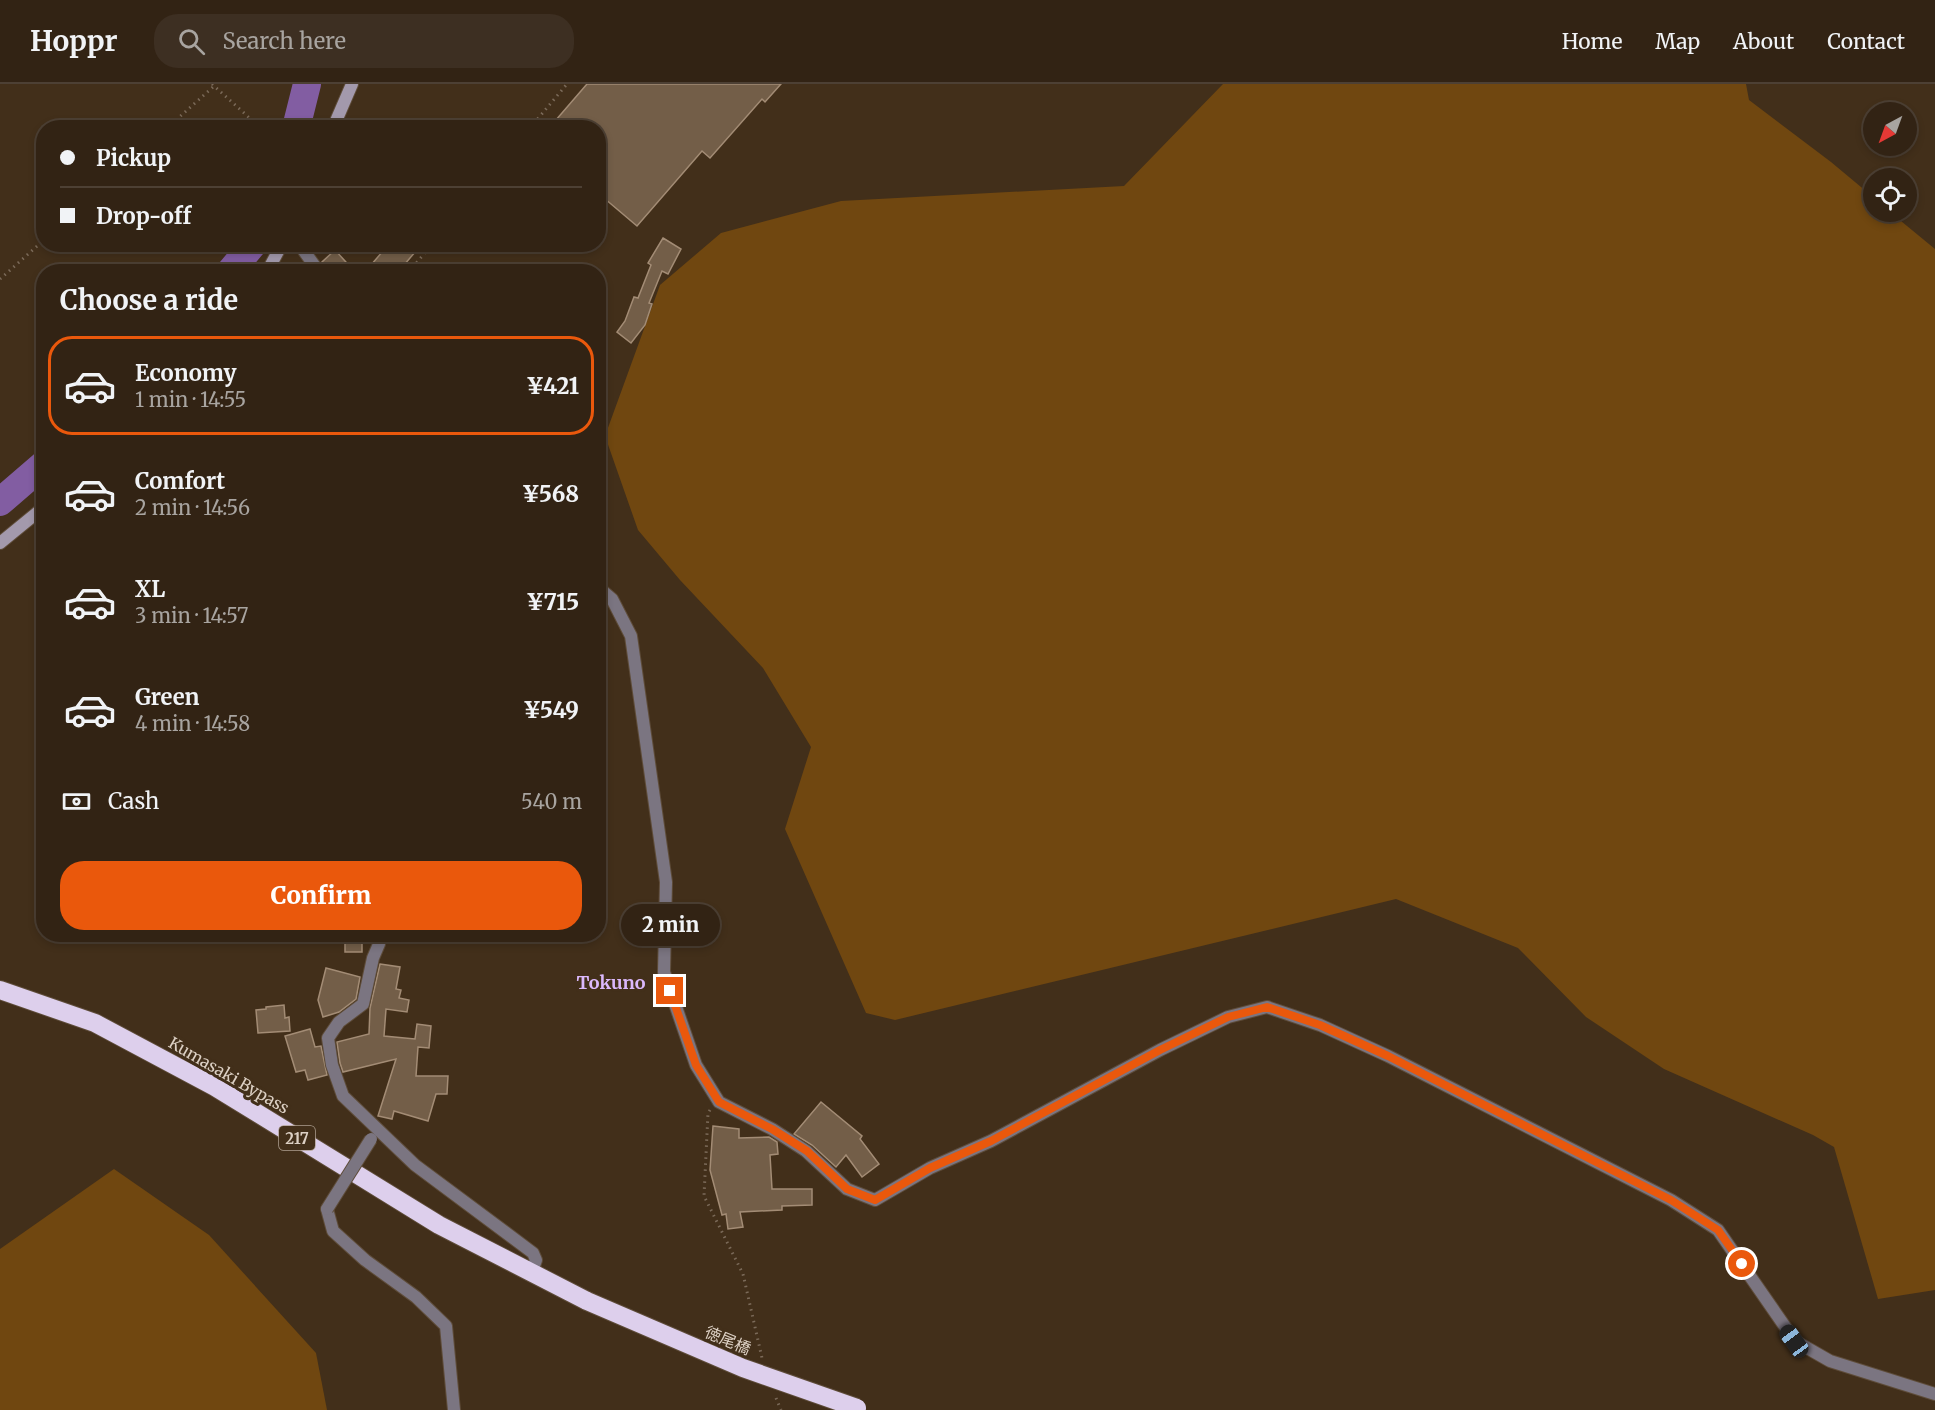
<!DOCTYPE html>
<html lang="en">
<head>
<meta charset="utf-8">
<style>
	:root { --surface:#322314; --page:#3d2f22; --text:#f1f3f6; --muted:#a8a4a0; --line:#4d4034; --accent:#ea580c }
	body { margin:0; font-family:Merriweather,"Noto Sans JP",serif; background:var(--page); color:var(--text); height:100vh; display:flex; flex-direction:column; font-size:22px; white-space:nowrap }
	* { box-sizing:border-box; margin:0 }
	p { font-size:20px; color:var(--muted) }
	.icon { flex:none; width:33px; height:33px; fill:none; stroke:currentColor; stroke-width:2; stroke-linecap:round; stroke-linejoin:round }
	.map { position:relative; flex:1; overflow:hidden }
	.drawer { position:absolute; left:36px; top:180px; width:570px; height:678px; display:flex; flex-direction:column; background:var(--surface); border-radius:24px; box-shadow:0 3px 9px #0003,0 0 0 2px var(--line) }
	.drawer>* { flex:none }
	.banner { position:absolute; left:36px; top:36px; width:570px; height:132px; border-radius:24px; box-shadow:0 3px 9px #0003,0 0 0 2px var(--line); display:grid; align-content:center; height:132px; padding:0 24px; background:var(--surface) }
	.needle { width:39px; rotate:221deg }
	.buttons { position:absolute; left:1863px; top:18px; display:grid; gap:12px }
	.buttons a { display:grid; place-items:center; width:54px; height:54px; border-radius:50%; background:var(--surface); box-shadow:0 3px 9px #0003,0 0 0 2px var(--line); font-size:30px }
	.end { position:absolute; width:27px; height:27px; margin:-14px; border:8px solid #ea580c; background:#fff; box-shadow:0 0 0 3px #fff }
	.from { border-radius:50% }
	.bubble { position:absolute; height:42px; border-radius:21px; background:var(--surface); box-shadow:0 3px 9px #0003,0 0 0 2px var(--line); font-size:20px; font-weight:800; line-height:42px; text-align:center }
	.car { position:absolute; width:18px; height:36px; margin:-18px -9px; border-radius:8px; box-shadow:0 0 4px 2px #0007; background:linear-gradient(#222 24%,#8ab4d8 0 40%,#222 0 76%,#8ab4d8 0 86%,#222 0) }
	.banner b { display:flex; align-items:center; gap:21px; height:57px; font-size:22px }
	.banner b+b { border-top:2px solid var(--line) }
	.banner i { width:15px; height:15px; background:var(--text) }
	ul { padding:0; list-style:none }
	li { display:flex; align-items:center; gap:18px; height:99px; margin:0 12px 9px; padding:0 12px; border:3px solid transparent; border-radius:24px }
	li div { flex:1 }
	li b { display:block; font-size:22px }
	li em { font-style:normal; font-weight:800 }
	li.on { border-color:var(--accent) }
	li>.icon { width:54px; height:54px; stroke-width:1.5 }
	h2 { padding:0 24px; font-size:27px; line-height:72px }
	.pay { display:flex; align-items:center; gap:15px; height:66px; padding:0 24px; font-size:22px }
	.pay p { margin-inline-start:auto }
	.cta { display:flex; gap:12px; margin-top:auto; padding:12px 24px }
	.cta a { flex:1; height:69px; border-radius:24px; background:var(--accent); color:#fff; font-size:24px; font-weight:800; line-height:69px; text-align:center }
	header { display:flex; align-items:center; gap:36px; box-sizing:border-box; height:84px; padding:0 30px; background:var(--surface); border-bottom:2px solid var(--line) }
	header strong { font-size:28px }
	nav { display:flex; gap:33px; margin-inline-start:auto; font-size:21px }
	.search { width:420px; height:54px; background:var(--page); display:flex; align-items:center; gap:15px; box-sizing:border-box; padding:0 21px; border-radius:24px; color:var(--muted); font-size:22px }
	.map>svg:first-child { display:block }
	.green { fill:#704710 }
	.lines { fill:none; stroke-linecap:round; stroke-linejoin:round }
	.river { stroke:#825da2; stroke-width:28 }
	.building { fill:#735e48; stroke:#a38c75; stroke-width:1.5 }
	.street-casing { stroke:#5e4c39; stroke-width:14 }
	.secondary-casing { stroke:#5e4c39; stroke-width:14 }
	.highway-casing { stroke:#5e4c39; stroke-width:20 }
	.path { stroke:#7b6a59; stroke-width:3; stroke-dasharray:1.5 4.5; stroke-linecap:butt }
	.street { stroke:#7b7581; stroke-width:12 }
	.secondary { stroke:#a399ac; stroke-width:12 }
	.highway { stroke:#ddcfec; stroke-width:18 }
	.street-bridge-casing { stroke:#5e4c39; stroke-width:14; stroke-linecap:butt }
	.highway-bridge-casing { stroke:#5e4c39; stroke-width:20; stroke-linecap:butt }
	.street-bridge { stroke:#7b7581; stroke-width:12 }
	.highway-bridge { stroke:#ddcfec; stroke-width:18 }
	.route { stroke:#ea580c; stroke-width:8 }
	.labels { text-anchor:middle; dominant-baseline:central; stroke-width:6; stroke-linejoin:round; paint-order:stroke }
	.shield { fill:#422f1a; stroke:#aea091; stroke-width:1.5 }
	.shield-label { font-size:15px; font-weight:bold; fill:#dcd0c4 }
	.street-label { font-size:16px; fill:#dcd0c4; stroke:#422f1a }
	.neighbourhood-label { font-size:18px; font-weight:bold; fill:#dbb8fc; stroke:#422f1a }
</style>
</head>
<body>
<header>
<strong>Hoppr</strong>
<div class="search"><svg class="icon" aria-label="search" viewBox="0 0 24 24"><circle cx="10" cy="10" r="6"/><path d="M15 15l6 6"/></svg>Search here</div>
<nav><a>Home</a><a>Map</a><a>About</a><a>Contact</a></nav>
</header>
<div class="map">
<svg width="1935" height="1326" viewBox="0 0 1935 1326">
	<rect width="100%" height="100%" fill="#422f1a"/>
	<g class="green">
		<path d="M1223,0H1746L1749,16L1831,78L1873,113L1874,128H1890L1935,165V1206L1878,1215L1834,1063L1813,1051L1664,985L1586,933L1518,864L1396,815L895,936L866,929L785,745L811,663L763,584L680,496L638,446L605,352L660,201L721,149L841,117L1124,102Z"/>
		<path d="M114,1085L209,1151L316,1269L327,1326H0V1165Z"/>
	</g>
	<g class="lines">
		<g class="river">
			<path d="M296,44L307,0"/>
			<path d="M230,188L253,160"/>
			<path d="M0,418L44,380"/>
		</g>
	</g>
	<g class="building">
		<path d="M587,0H781L765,18L762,15L710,74L702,67L637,142L598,109V44H549Z"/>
		<path d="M663,154L681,165L668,190L662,187L649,219L652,220L645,241L631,259L617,248L625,237L634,213L638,214L651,181L648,179Z"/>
		<path d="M389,160H422L398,188H365Z"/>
		<path d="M335,166L355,188H327L322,178Z"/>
		<rect x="345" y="850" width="17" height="18"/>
		<path d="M380,880L400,883L396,905L401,906L399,914L409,916L407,928L386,925L384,952L415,955L417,940L431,942L429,964L418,963L416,992H448L447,1010H436L428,1037L394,1027L392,1035L378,1032L396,975L343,988L340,979L337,958L369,950L370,924Z"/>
		<path d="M326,884L360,893L356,915L339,928L323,933L318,916Z"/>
		<path d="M284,921L285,934L289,933L290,947L258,949L256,926L266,925V923Z"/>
		<path d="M310,945L315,963L321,962L327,991L308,996L305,986L296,988L285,952Z"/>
		<path d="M821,1018L862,1052L860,1055L879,1080L862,1093L846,1071L836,1083L812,1061L794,1050Z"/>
		<path d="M713,1042L739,1045V1054L769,1053L777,1058L778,1070L770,1071L772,1105H812V1121L782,1122V1126L740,1128L743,1143L728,1145L726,1130L722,1131L710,1086Z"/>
	</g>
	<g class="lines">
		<defs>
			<g id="street">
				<path d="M299,160L319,188"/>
				<path d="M598,503L612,515L631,552L666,798L664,888L696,981L719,1018L772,1045L806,1067L847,1105L875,1116L930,1084L991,1057L1160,966L1228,933L1267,923L1320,941L1388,972L1671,1116L1718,1146L1795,1257L1830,1277L1935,1310"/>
				<path d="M377,850L379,860L373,874L363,920L339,938L328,954L332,981L343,1012L415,1081L533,1169L536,1176L532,1188"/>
				<path d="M327,1125L333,1147L365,1176L416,1213L446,1242L454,1326"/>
			</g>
			<g id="secondary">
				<path d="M333,44L352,0"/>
				<path d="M267,188L282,160"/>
				<path d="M0,459L44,423"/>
			</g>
			<path id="highway" d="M0,906L95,939L215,1003L439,1141L587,1217"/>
		</defs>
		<use href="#street" class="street-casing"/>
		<use href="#secondary" class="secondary-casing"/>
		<use href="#highway" class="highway-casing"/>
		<g class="path">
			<path d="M212,0L255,39L256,44"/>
			<path d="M167,44L214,2"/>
			<path d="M530,44L567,0"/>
			<path d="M409,188L432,160"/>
			<path d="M0,195L44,156"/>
			<path d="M710,1026L708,1029L704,1112L743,1190L762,1274"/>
			<path d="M776,1314L781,1326"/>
		</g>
		<use href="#street" class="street"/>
		<use href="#secondary" class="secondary"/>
		<use href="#highway" class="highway"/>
		<defs>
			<path id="street-bridge" d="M327,1125L371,1055"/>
			<path id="highway-bridge" d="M587,1217L743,1284L857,1324"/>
		</defs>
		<use href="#street-bridge" class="street-bridge-casing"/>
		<use href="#highway-bridge" class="highway-bridge-casing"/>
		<use href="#street-bridge" class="street-bridge"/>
		<use href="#highway-bridge" class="highway-bridge"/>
	</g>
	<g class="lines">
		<path class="route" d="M670,907L696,981L719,1018L772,1045L807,1067L847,1105L875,1116L930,1084L991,1057L1160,966L1228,933L1267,923L1320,941L1388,972L1671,1116L1718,1146L1742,1180"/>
	</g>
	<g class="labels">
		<rect class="shield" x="279" y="1042" width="36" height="24" rx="4.5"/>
		<g class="shield-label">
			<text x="297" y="1054">217</text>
		</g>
		<g class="street-label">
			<text transform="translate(229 991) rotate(30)">Kumasaki Bypass</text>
			<text transform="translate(728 1256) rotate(23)">徳尾橋</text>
		</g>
		<g class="neighbourhood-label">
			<text x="611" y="898">Tokuno</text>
		</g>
	</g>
</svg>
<div class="buttons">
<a><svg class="needle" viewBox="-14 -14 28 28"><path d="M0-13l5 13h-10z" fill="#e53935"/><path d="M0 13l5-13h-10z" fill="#a8a4a0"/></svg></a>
<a><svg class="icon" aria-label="locate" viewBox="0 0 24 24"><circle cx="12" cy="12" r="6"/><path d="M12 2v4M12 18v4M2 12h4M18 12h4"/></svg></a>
</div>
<i class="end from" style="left:1742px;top:1180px"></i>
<i class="end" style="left:670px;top:907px"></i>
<div class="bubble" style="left:621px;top:820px;width:99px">2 min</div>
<i class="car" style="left:1794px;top:1257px;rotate:324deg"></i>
<div class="banner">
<b><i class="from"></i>Pickup</b>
<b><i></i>Drop-off</b>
</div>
<section class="drawer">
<h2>Choose a ride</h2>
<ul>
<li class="on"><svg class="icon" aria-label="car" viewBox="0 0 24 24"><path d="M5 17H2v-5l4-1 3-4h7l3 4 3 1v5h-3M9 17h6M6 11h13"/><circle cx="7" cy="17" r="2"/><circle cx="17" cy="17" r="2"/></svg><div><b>Economy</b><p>1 min · 14:55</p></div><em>¥421</em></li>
<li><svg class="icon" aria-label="car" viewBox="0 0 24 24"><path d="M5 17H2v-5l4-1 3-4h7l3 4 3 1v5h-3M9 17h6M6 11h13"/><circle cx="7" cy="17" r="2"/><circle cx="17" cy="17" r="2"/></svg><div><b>Comfort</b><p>2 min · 14:56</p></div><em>¥568</em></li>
<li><svg class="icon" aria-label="car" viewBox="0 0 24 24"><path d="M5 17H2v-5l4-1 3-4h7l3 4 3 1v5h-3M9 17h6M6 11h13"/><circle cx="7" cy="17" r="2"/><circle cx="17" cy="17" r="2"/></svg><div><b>XL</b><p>3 min · 14:57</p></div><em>¥715</em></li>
<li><svg class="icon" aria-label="car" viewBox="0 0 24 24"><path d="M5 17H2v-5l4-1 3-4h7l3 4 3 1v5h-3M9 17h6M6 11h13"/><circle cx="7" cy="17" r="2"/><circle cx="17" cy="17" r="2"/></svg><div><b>Green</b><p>4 min · 14:58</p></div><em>¥549</em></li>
</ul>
<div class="pay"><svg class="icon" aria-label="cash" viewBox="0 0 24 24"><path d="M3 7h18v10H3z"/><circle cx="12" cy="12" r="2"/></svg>Cash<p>540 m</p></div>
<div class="cta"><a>Confirm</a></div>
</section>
</div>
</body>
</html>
